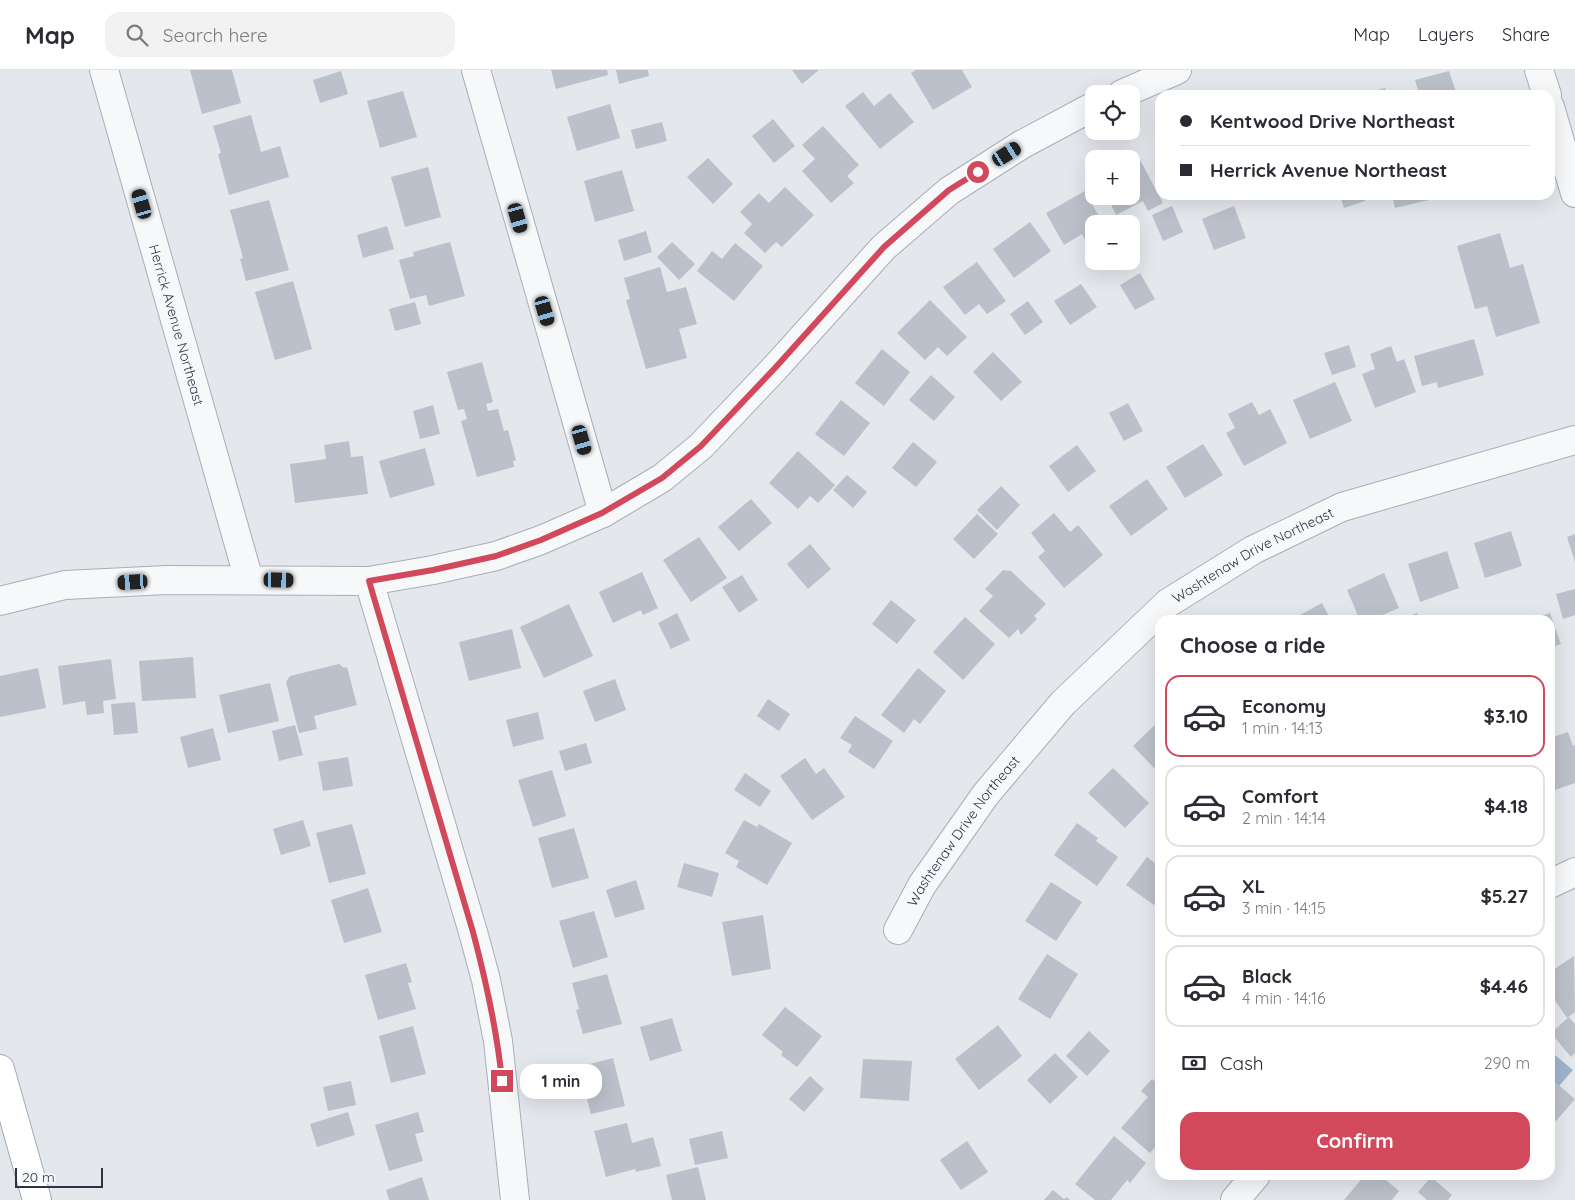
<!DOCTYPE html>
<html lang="en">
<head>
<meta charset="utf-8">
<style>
	:root { --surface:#fff; --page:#f2f2f3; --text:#2b2b33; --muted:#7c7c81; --line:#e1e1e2; --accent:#d1495b }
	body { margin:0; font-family:Quicksand,sans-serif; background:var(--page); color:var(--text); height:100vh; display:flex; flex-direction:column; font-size:19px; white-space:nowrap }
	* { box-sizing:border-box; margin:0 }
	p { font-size:16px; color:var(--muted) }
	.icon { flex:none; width:28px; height:28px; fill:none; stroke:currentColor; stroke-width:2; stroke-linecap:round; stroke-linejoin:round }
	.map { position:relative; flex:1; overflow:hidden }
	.panel { position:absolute; left:1155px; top:545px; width:400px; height:565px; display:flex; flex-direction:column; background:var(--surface); border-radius:15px; box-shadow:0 5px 20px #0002 }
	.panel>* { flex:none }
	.banner { position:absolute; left:1155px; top:20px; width:400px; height:110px; border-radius:15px; box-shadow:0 5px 20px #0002; display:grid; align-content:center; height:110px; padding:0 25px; background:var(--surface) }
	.buttons { position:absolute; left:1085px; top:15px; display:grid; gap:10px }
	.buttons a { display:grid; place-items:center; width:55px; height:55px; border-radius:10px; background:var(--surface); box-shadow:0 5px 20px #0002; font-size:25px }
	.scale { position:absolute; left:15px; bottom:12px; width:88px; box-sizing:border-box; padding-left:5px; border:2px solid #2b3445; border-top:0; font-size:14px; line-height:18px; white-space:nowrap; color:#2b3445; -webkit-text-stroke:4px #f4f6f9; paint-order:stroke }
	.end { position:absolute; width:22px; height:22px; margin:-11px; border:6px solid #d1495b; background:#fff; box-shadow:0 0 0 2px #fff }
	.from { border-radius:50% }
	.bubble { position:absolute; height:35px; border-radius:15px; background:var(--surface); box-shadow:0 5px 20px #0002; font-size:16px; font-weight:800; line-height:35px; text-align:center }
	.car { position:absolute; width:15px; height:30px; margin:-15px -8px; border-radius:6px; box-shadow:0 0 4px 1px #0007; background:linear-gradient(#222 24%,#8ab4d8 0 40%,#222 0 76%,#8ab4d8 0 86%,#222 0) }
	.banner b { display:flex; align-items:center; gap:18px; height:48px; font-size:19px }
	.banner b+b { border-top:1px solid var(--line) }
	.banner i { width:12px; height:12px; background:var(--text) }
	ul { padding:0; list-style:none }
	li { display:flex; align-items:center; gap:15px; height:82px; margin:0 10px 8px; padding:0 15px; border:2px solid var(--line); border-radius:15px }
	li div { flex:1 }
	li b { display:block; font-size:19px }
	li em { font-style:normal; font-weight:800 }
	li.on { border-color:var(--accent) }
	li>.icon { width:45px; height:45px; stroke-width:1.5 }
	h2 { padding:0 25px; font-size:22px; line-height:60px }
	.pay { display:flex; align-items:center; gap:12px; height:55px; padding:0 25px; font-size:19px }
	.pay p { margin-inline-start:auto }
	.cta { display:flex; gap:10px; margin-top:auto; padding:10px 25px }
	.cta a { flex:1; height:58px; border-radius:15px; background:var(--accent); color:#fff; font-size:20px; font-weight:800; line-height:58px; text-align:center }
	header { display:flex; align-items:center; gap:30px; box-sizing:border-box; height:70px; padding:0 25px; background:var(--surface); border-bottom:1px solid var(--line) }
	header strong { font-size:24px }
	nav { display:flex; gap:28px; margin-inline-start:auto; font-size:18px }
	.search { width:350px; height:45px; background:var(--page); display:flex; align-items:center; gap:12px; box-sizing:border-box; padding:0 18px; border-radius:15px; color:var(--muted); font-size:19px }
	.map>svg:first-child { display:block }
	.water { fill:#9fb4cc }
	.building { fill:#bbc0ca }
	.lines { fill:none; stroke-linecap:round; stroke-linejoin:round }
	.minor-casing { stroke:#a9aeb7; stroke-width:30 }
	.major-casing { stroke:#a3abb8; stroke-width:30 }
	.minor { stroke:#f7f8fa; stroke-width:28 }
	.major { stroke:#fff; stroke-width:28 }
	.route { stroke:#d1495b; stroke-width:6 }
	.labels { text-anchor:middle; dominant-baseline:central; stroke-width:4.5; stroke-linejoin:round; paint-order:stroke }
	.street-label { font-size:14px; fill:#2b3445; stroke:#f4f6f9 }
</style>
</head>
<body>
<header>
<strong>Map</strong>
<div class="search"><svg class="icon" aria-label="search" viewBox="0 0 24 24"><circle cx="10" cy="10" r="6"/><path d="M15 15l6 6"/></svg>Search here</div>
<nav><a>Map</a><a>Layers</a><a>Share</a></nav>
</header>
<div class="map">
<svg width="1575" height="1130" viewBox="0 0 1575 1130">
	<rect width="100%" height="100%" fill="#e4e7ec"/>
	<path class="water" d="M1550,981L1573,1000L1559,1016L1550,1009Z"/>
	<g class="building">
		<path d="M190,0H232L241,33L202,44Z"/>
		<path d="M551,0H607L608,5L556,19Z"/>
		<path d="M616,0H648L649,6L619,14Z"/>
		<path d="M792,0H819L802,14Z"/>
		<path d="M916,0H962L972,17L933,40L911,3Z"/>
		<path d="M341,1L348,24L320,33L313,10Z"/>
		<path d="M1449,1L1457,25H1406L1405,23L1418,20L1415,10Z"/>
		<path d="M1385,18L1387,25H1363V24Z"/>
		<path d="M403,21L417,67L380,78L367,31Z"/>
		<path d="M863,22L874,36L890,23L914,52L880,79L845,36Z"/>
		<path d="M610,34L620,68L577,81L567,47Z"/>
		<path d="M251,45L261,82L280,76L289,107L229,125L218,84L221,83L213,56Z"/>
		<path d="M773,49L795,76L774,93L752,66Z"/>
		<path d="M662,52L667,71L636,79L631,60Z"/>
		<path d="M823,56L859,95L847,106L854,113L831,133L802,101L815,89L802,75Z"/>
		<path d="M708,88L733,114L713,134L687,107Z"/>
		<path d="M1140,90L1163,133L1148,141L1143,131L1116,145L1107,126H1131V94Z"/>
		<path d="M428,97L441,147L405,157L391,107Z"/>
		<path d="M622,100L634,141L595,152L584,111Z"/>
		<path d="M785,117L814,145L782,177L776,172L765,183L744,163L752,154L740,142L759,123L769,133Z"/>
		<path d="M1085,121L1103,154H1094V173L1088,176L1082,164L1064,175L1046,143Z"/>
		<path d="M1273,125H1291V126L1274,130Z"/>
		<path d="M1340,125H1363L1365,131L1344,138Z"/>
		<path d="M1392,125H1428L1429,130L1395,138Z"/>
		<path d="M269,130L289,200L246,211L240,189L243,188L230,140Z"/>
		<path d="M1172,136L1183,162L1163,171L1152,145Z"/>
		<path d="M1234,136L1246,168L1214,180L1202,149Z"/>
		<path d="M1030,152L1051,181L1014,208L993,179Z"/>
		<path d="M387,156L394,179L363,188L357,165Z"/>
		<path d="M646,161L652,182L624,191L618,170Z"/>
		<path d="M1500,163L1510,198L1523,194L1540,253L1496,267L1487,236L1475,239L1457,176Z"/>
		<path d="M450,172L465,226L429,236L426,225L410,229L399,190L414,186L413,182Z"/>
		<path d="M672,172L695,194L679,210L657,187Z"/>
		<path d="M735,173L763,196L734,231L697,201L712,181L722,189Z"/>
		<path d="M977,192L1006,231L987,244L979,234L965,245L943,217Z"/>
		<path d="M660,197L667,222L686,217L697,254L679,259L687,288L646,299L626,230L630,229L624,208Z"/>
		<path d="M1140,203L1155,229L1135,240L1120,215Z"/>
		<path d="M293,211L312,279L275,290L255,222Z"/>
		<path d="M1081,214L1097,237L1070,255L1054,231Z"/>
		<path d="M930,230L967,267L947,286L938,277L925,290L897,263Z"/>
		<path d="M1028,231L1043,252L1025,265L1010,244Z"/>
		<path d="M415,232L421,254L395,261L389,239Z"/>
		<path d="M1474,269L1484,305L1438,318L1437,312L1422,316L1414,286Z"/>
		<path d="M1349,275L1356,297L1332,305L1324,283Z"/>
		<path d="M1391,276L1397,292L1404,289L1416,322L1375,338L1362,304L1375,299L1370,284Z"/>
		<path d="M882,279L910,302L884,336L855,313Z"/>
		<path d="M993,282L1022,312L1001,331L973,302Z"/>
		<path d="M482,292L493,332L486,334L488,341L498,339L504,361L508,360L516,390L513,391L514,397L477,407L461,351L467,349L464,339L458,340L447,302Z"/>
		<path d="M931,305L955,327L934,351L909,330Z"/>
		<path d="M1335,312L1352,351L1310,369L1293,330Z"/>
		<path d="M841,330L870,353L844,386L815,364Z"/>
		<path d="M1252,332L1259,345L1270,339L1287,373L1244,396L1226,363L1235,358L1228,344Z"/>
		<path d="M1128,333L1143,361L1124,371L1109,343Z"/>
		<path d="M433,335L440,364L420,369L413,341Z"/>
		<path d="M349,371L351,387L363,386L368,424L295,433L290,394L326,389L324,375Z"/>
		<path d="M913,372L937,392L916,417L892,398Z"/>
		<path d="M1203,374L1223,405L1185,428L1166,397Z"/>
		<path d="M1077,375L1096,401L1068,422L1049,396Z"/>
		<path d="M425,378L435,415L390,428L379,391Z"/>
		<path d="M798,381L835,415L818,433L810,426L798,439L769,413Z"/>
		<path d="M847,405L867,422L853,438L833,420Z"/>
		<path d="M1147,409L1168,439L1131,466L1109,436Z"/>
		<path d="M1001,416L1020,435L997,460L977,440Z"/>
		<path d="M751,429L772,453L739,481L718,457Z"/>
		<path d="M1054,443L1070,462L1078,455L1103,485L1064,518L1038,487L1045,481L1031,463Z"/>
		<path d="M977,444L998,464L974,489L953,469Z"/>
		<path d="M1511,461L1522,496L1485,508L1474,473Z"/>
		<path d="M1575,464V492L1567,467Z"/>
		<path d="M699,467L727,508L691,532L663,490Z"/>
		<path d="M810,474L831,499L808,519L787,494Z"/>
		<path d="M1447,481L1459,518L1420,532L1408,494Z"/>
		<path d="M1003,500L1011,501L1046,534L1034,546L1037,549L1021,565L1018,559L1009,568L979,541L993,526L985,519Z"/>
		<path d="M642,502L658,538L643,545L641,540L613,553L599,522Z"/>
		<path d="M1384,503L1399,538L1371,550H1360L1347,520Z"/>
		<path d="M742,505L758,530L739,543L722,517Z"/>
		<path d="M1575,519V545L1563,549L1556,524Z"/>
		<path d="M891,530L916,550L897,574L872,554Z"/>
		<path d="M1322,533L1331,550H1291Z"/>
		<path d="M569,534L593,586L544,608L520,557Z"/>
		<path d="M677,543L690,570L671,579L658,553Z"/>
		<path d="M1417,543L1420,550H1399Z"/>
		<path d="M1550,543L1561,574L1550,578V550H1528Z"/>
		<path d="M965,547L995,574L963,610L933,582Z"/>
		<path d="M512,559L521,598L469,611L459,572Z"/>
		<path d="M193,587L196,628L142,631L139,591Z"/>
		<path d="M111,589L116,629L103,631L104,643L87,645L85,631L63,635L58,596Z"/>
		<path d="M339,594L344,598L347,597L357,635L314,646L317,659L299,663L286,612L290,606Z"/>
		<path d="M38,598L46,638L0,647V606Z"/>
		<path d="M918,598L946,621L920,654L914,649L904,663L881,645Z"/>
		<path d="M615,609L626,640L595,652L583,621Z"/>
		<path d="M270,613L279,651L228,663L219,625Z"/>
		<path d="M768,629L790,644L779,661L757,646Z"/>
		<path d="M135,632L138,663L114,665L111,634Z"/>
		<path d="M538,642L544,669L513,677L506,650Z"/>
		<path d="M855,646L893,671L874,699L848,682L852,675L840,668Z"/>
		<path d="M1160,650V696L1156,700L1133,676Z"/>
		<path d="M295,655L303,685L279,691L272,661Z"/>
		<path d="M213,658L221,690L188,698L180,667Z"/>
		<path d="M1568,662L1573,676L1575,675V713L1552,721L1550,716V668Z"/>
		<path d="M586,673L592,693L565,701L559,681Z"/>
		<path d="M348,687L353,716L323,721L318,692Z"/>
		<path d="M805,688L816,704L824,698L845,727L812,750L780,706Z"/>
		<path d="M1113,698L1149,733L1125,758L1088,723Z"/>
		<path d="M552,700L566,746L533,757L518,710Z"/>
		<path d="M745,703L771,721L760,737L734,720Z"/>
		<path d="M303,750L311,776L281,785L273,759Z"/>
		<path d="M744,750L757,757L759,754L792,773L767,815L736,797L739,791L725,783Z"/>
		<path d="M1077,753L1098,768L1096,771L1118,787L1097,816L1054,785Z"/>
		<path d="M352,754L366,804L329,813L316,763Z"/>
		<path d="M574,758L589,808L552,818L538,768Z"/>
		<path d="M1147,787L1160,797V827L1154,835L1126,815Z"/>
		<path d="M684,793L719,803L712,827L677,817Z"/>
		<path d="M636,810L645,839L615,848L606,820Z"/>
		<path d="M1051,812L1082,832L1056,871L1025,851Z"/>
		<path d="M368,818L382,862L344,873L331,830Z"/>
		<path d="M594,841L608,887L573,898L559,851Z"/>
		<path d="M763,845L771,899L732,906L722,852Z"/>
		<path d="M1047,884L1078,904L1050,949L1018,929Z"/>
		<path d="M1574,886L1575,942L1567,948L1550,923V902Z"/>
		<path d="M406,893L412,912L408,913L416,939L378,950L365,905Z"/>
		<path d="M607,904L622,954L583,964L576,940L579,939L572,913Z"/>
		<path d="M785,937L822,966L797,997L781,985L783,982L762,965Z"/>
		<path d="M1569,947L1575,954V983L1571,987L1551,963Z"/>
		<path d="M672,948L682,981L650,991L640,957Z"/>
		<path d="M998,955L1022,986L979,1020L955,989Z"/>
		<path d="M413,956L426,1004L391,1013L379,966Z"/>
		<path d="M1089,961L1110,981L1087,1006L1066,986Z"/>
		<path d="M1055,983L1078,1007L1050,1034L1027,1010Z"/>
		<path d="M613,988L625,1036L591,1044L584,1018L580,1019L574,998Z"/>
		<path d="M863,989L912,991L909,1031L860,1028Z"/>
		<path d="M810,1006L824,1019L804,1042L789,1029Z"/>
		<path d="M1550,1008L1575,1029L1556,1051L1550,1047Z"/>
		<path d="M1152,1009L1158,1014L1160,1011V1071L1150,1083L1121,1058L1148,1027L1141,1021Z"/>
		<path d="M351,1011L356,1035L328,1041L323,1017Z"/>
		<path d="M348,1042L355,1065L317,1077L310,1054Z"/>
		<path d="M418,1042L424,1062L415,1064L423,1091L389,1101L375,1055Z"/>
		<path d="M627,1053L632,1073L653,1067L661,1096L636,1102L635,1099L606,1107L594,1061Z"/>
		<path d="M722,1061L728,1088L695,1095L689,1069Z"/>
		<path d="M1114,1066L1146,1093L1130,1113L1127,1110L1111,1130H1095L1075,1114Z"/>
		<path d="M967,1071L988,1102L961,1120L940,1090Z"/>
		<path d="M698,1097L706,1130H672L666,1105Z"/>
		<path d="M1365,1105H1380L1399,1121L1392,1130H1344Z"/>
		<path d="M422,1107L429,1130H389L386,1120Z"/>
		<path d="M1431,1107L1452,1125L1448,1130H1427L1418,1122Z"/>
		<path d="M1053,1120L1064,1129L1067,1127L1070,1130H1044Z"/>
	</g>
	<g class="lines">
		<defs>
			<g id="minor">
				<path id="s1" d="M104,0L249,510"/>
				<path d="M476,0L603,443"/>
				<path d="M1539,0L1547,25"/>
				<path d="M1122,24L1177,0"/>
				<path d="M1550,37L1575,123"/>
				<path d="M369,511L473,862L486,910L498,971L515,1130"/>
				<path d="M0,531L65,515L167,510L369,511L433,500L496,486L541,470L603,443L662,408L701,376L775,298L884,177L949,121L1021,75L1094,36"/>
				<path d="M1550,814L1575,802"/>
				<path id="s2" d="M898,860L922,815L986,724L1063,633L1168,533L1253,480L1342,437L1575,370"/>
				<path d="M1235,1130L1256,1105"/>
			</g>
			<path id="major" d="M0,999L37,1130"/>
		</defs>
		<use href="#minor" class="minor-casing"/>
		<use href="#major" class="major-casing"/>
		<use href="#minor" class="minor"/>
		<use href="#major" class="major"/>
	</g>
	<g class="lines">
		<path class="route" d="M502,1011C497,960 486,911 473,862L369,511L433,500L496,486L541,470L602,443L662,408L701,376L775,298L884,177L949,120L978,102"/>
	</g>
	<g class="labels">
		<g class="street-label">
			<text stroke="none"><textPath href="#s1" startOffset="265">Herrick Avenue Northeast</textPath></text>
			<text stroke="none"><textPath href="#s2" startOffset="524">Washtenaw Drive Northeast</textPath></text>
			<text stroke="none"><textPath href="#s2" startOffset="119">Washtenaw Drive Northeast</textPath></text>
		</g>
	</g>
</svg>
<div class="buttons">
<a><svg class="icon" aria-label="locate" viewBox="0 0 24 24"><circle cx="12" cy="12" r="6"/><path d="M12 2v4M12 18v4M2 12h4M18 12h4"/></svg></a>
<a>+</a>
<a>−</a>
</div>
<div class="scale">20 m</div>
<i class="end from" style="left:978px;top:102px"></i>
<i class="end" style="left:502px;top:1011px"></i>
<div class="bubble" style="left:520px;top:994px;width:82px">1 min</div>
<i class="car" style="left:1007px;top:84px;rotate:58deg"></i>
<i class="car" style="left:142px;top:134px;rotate:344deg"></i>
<i class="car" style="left:518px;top:148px;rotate:164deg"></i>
<i class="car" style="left:545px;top:241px;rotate:164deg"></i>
<i class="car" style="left:582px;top:370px;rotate:164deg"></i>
<i class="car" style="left:279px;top:510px;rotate:91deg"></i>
<i class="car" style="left:133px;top:512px;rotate:267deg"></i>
<div class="banner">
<b><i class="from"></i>Kentwood Drive Northeast</b>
<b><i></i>Herrick Avenue Northeast</b>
</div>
<section class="panel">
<h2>Choose a ride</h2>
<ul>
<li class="on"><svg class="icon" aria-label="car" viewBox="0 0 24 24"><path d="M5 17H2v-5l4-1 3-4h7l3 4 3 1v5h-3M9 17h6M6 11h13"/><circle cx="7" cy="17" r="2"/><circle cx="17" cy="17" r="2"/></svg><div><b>Economy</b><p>1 min · 14:13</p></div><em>$3.10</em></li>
<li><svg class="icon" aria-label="car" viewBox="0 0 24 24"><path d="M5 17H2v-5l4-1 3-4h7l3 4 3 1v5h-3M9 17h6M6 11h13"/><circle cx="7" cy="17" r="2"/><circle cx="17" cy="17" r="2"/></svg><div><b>Comfort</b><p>2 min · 14:14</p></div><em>$4.18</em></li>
<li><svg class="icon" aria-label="car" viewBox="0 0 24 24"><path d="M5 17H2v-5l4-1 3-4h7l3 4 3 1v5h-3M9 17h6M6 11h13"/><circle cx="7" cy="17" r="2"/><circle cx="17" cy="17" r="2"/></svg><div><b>XL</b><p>3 min · 14:15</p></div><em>$5.27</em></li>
<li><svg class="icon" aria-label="car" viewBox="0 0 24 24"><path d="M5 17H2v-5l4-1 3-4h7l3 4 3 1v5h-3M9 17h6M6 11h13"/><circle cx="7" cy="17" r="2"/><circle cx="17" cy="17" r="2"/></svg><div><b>Black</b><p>4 min · 14:16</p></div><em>$4.46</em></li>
</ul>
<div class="pay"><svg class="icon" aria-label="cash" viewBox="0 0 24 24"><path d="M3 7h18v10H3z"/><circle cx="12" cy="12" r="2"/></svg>Cash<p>290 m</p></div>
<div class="cta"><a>Confirm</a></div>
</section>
</div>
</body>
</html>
